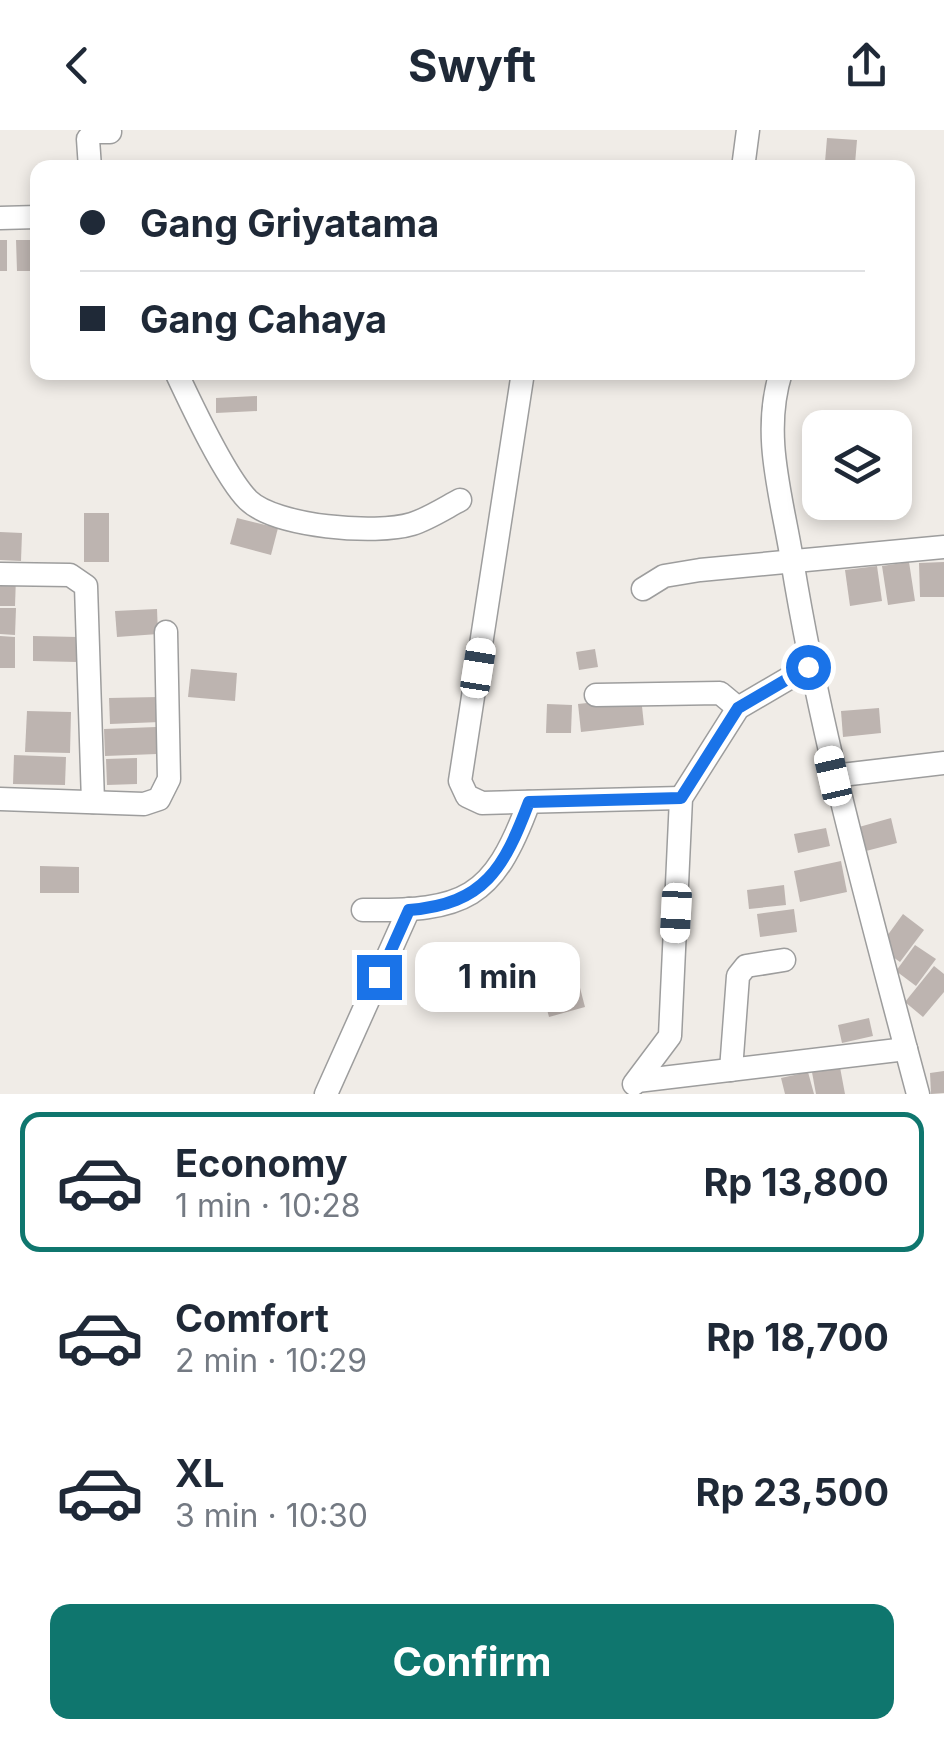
<!DOCTYPE html>
<html lang="en">
<head>
<meta charset="utf-8">
<style>
	:root { --surface:#fff; --page:#f2f2f3; --text:#1f2937; --muted:#747a83; --line:#e0e1e3; --accent:#0f766e }
	body { margin:0; font-family:Inter,sans-serif; background:var(--page); color:var(--text); height:100vh; display:flex; flex-direction:column; font-size:38px; white-space:nowrap }
	* { box-sizing:border-box; margin:0 }
	p { font-size:32px; color:var(--muted) }
	.icon { flex:none; width:55px; height:55px; fill:none; stroke:currentColor; stroke-width:2; stroke-linecap:round; stroke-linejoin:round }
	.map { position:relative; height:964px; overflow:hidden }
	.drawer { display:flex; flex-direction:column; background:var(--surface); flex:1 }
	.drawer>* { flex:none }
	.guide { position:absolute; left:30px; top:30px; width:885px; height:220px; border-radius:20px; box-shadow:0 5px 15px #0003; display:grid; align-content:center; height:220px; padding:0 50px; background:var(--surface) }
	.tools { position:absolute; left:802px; top:280px; display:grid; gap:20px }
	.tools a { display:grid; place-items:center; width:110px; height:110px; border-radius:20px; background:var(--surface); box-shadow:0 5px 15px #0003; font-size:50px }
	.end { position:absolute; width:45px; height:45px; margin:-22px; border:12px solid #1a73e8; background:#fff; box-shadow:0 0 0 5px #fff }
	.from { border-radius:50% }
	.bubble { position:absolute; height:70px; border-radius:20px; background:var(--surface); box-shadow:0 5px 15px #0003; font-size:32px; font-weight:700; line-height:70px; text-align:center }
	.car { position:absolute; width:30px; height:60px; margin:-30px -15px; border-radius:12px; box-shadow:0 0 8px 2px #0007; background:linear-gradient(#fff 24%,#345 0 40%,#fff 0 76%,#345 0 86%,#fff 0) }
	.guide b { display:flex; align-items:center; gap:35px; height:95px; font-size:38px }
	.guide b+b { border-top:2px solid var(--line) }
	.guide i { width:25px; height:25px; background:var(--text) }
	ul { padding:18px 0 0; list-style:none }
	li { display:flex; align-items:center; gap:30px; height:140px; margin:0 20px 15px; padding:0 30px; border:5px solid transparent; border-radius:20px }
	li div { flex:1 }
	li b { display:block; font-size:38px }
	li em { font-style:normal; font-weight:700 }
	li.current { border-color:var(--accent) }
	li>.icon { width:90px; height:90px; stroke-width:1.5 }
	.action { display:flex; gap:20px; margin-top:auto; padding:20px 50px }
	.action a { flex:1; height:115px; border-radius:20px; background:var(--accent); color:#fff; font-size:40px; font-weight:700; line-height:115px; text-align:center }
	header { display:flex; justify-content:space-between; align-items:center; height:130px; padding:0 50px; background:var(--surface); font-size:45px; font-weight:700 }
	.map>svg:first-child { display:block }
	.building { fill:#bdb4b0 }
	.lines { fill:none; stroke-linecap:round; stroke-linejoin:round }
	.minor-casing { stroke:#9d9d9d; stroke-width:25 }
	.minor { stroke:#fff; stroke-width:22 }
	.route { stroke:#1a73e8; stroke-width:12 }
</style>
</head>
<body>
<header><svg class="icon" aria-label="back" viewBox="0 0 24 24"><path d="M15 5l-7 7 7 7"/></svg>Swyft<svg class="icon" aria-label="share" viewBox="0 0 24 24"><path d="M12 15V3M7 8l5-5 5 5M5 13v7h14v-7"/></svg></header>
<div class="map">
<svg width="944" height="964" viewBox="0 0 944 964">
	<rect width="100%" height="100%" fill="#f0ece7"/>
	<g class="building">
		<path d="M827,8L857,10L855,34L825,32Z"/>
		<rect x="0" y="110" width="7" height="31"/>
		<path d="M16,110H38V141H17Z"/>
		<path d="M257,266V281L216,283V268Z"/>
		<rect x="84" y="383" width="25" height="49"/>
		<path d="M237,388L278,398L271,425L230,414Z"/>
		<path d="M0,402L22,403L21,431L0,430Z"/>
		<path d="M909,432L915,471L888,475L882,436Z"/>
		<path d="M944,432V467H920L919,433Z"/>
		<path d="M877,436L882,471L850,476L845,440Z"/>
		<path d="M0,447H16L15,476H0Z"/>
		<path d="M0,478H16L15,505L0,504Z"/>
		<path d="M157,479L158,504L117,507L115,481Z"/>
		<path d="M0,506L15,507V538H0Z"/>
		<path d="M33,506L78,507L77,532L33,531Z"/>
		<path d="M595,519L598,537L579,540L576,522Z"/>
		<path d="M191,539L237,543L235,571L188,567Z"/>
		<path d="M159,567L160,592L110,594L109,568Z"/>
		<path d="M641,567L644,595L581,602L578,574Z"/>
		<path d="M547,574L572,575L571,603H546Z"/>
		<path d="M879,578L881,603L843,607L841,581Z"/>
		<path d="M27,581L71,582L70,623L25,622Z"/>
		<path d="M156,597L157,624L105,626L104,599Z"/>
		<path d="M14,625L66,627L65,655L13,654Z"/>
		<path d="M137,628V654L107,655L106,629Z"/>
		<path d="M891,688L897,713L866,721L859,697Z"/>
		<path d="M826,698L830,716L798,723L794,704Z"/>
		<path d="M841,731L847,762L800,772L794,741Z"/>
		<path d="M40,736L79,737V763H40Z"/>
		<path d="M784,755L786,775L749,779L747,760Z"/>
		<path d="M794,779L797,802L760,807L757,784Z"/>
		<path d="M903,784L924,800L900,832L879,817Z"/>
		<path d="M915,815L936,829L916,856L896,841Z"/>
		<path d="M934,836L944,844V862L923,887L905,872Z"/>
		<path d="M579,854L585,877L549,887L543,864Z"/>
		<path d="M869,888L873,906L842,913L838,895Z"/>
		<path d="M839,932L845,964H816L811,937Z"/>
		<path d="M944,941V963L931,964L930,943Z"/>
		<path d="M808,942L814,964H785L781,948Z"/>
	</g>
	<g class="lines">
		<defs>
			<g id="minor">
				<path d="M90,38L88,9L94,2H110"/>
				<path d="M743,38L748,0"/>
				<path d="M0,88L38,87"/>
				<path d="M176,242C191,274 225,347 248,370C276,397 376,405 412,394C428,389 445,378 460,370"/>
				<path d="M523,242L460,651L467,666L482,673L681,668"/>
				<path d="M0,444L70,445L86,456L93,672"/>
				<path d="M643,459L664,446L700,440L944,417"/>
				<path d="M596,565L720,563L738,578"/>
				<path d="M833,646L944,633"/>
				<path d="M0,669L144,674L159,669L169,649L166,502"/>
				<path d="M363,780C465,781 493,770 529,672"/>
				<path d="M906,919L918,964"/>
				<path d="M731,940L738,846L746,836L784,830"/>
				<path d="M637,951L906,919C863,756 819,596 792,430C782,367 761,305 781,242"/>
				<path d="M634,954L670,906L681,668L738,578L808,537"/>
				<path d="M326,964L409,779"/>
			</g>
		</defs>
		<use href="#minor" class="minor-casing"/>
		<use href="#minor" class="minor"/>
	</g>
	<g class="lines">
		<path class="route" d="M379,847L409,780C485,774 504,738 529,672L681,668L738,578L808,537"/>
	</g>
</svg>
<div class="tools">
<a><svg class="icon" aria-label="layers" viewBox="0 0 24 24"><path d="M12 4l9 5-9 5-9-5zM3 14l9 5 9-5"/></svg></a>
</div>
<i class="end from" style="left:808px;top:537px"></i>
<i class="end" style="left:379px;top:847px"></i>
<div class="bubble" style="left:415px;top:812px;width:165px">1 min</div>
<i class="car" style="left:478px;top:538px;rotate:9deg"></i>
<i class="car" style="left:833px;top:646px;rotate:347deg"></i>
<i class="car" style="left:676px;top:783px;rotate:183deg"></i>
<div class="guide">
<b><i class="from"></i>Gang Griyatama</b>
<b><i></i>Gang Cahaya</b>
</div>
</div>
<section class="drawer">
<ul>
<li class="current"><svg class="icon" aria-label="car" viewBox="0 0 24 24"><path d="M5 17H2v-5l4-1 3-4h7l3 4 3 1v5h-3M9 17h6M6 11h13"/><circle cx="7" cy="17" r="2"/><circle cx="17" cy="17" r="2"/></svg><div><b>Economy</b><p>1 min · 10:28</p></div><em>Rp 13,800</em></li>
<li><svg class="icon" aria-label="car" viewBox="0 0 24 24"><path d="M5 17H2v-5l4-1 3-4h7l3 4 3 1v5h-3M9 17h6M6 11h13"/><circle cx="7" cy="17" r="2"/><circle cx="17" cy="17" r="2"/></svg><div><b>Comfort</b><p>2 min · 10:29</p></div><em>Rp 18,700</em></li>
<li><svg class="icon" aria-label="car" viewBox="0 0 24 24"><path d="M5 17H2v-5l4-1 3-4h7l3 4 3 1v5h-3M9 17h6M6 11h13"/><circle cx="7" cy="17" r="2"/><circle cx="17" cy="17" r="2"/></svg><div><b>XL</b><p>3 min · 10:30</p></div><em>Rp 23,500</em></li>
</ul>
<div class="action"><a>Confirm</a></div>
</section>
</body>
</html>
